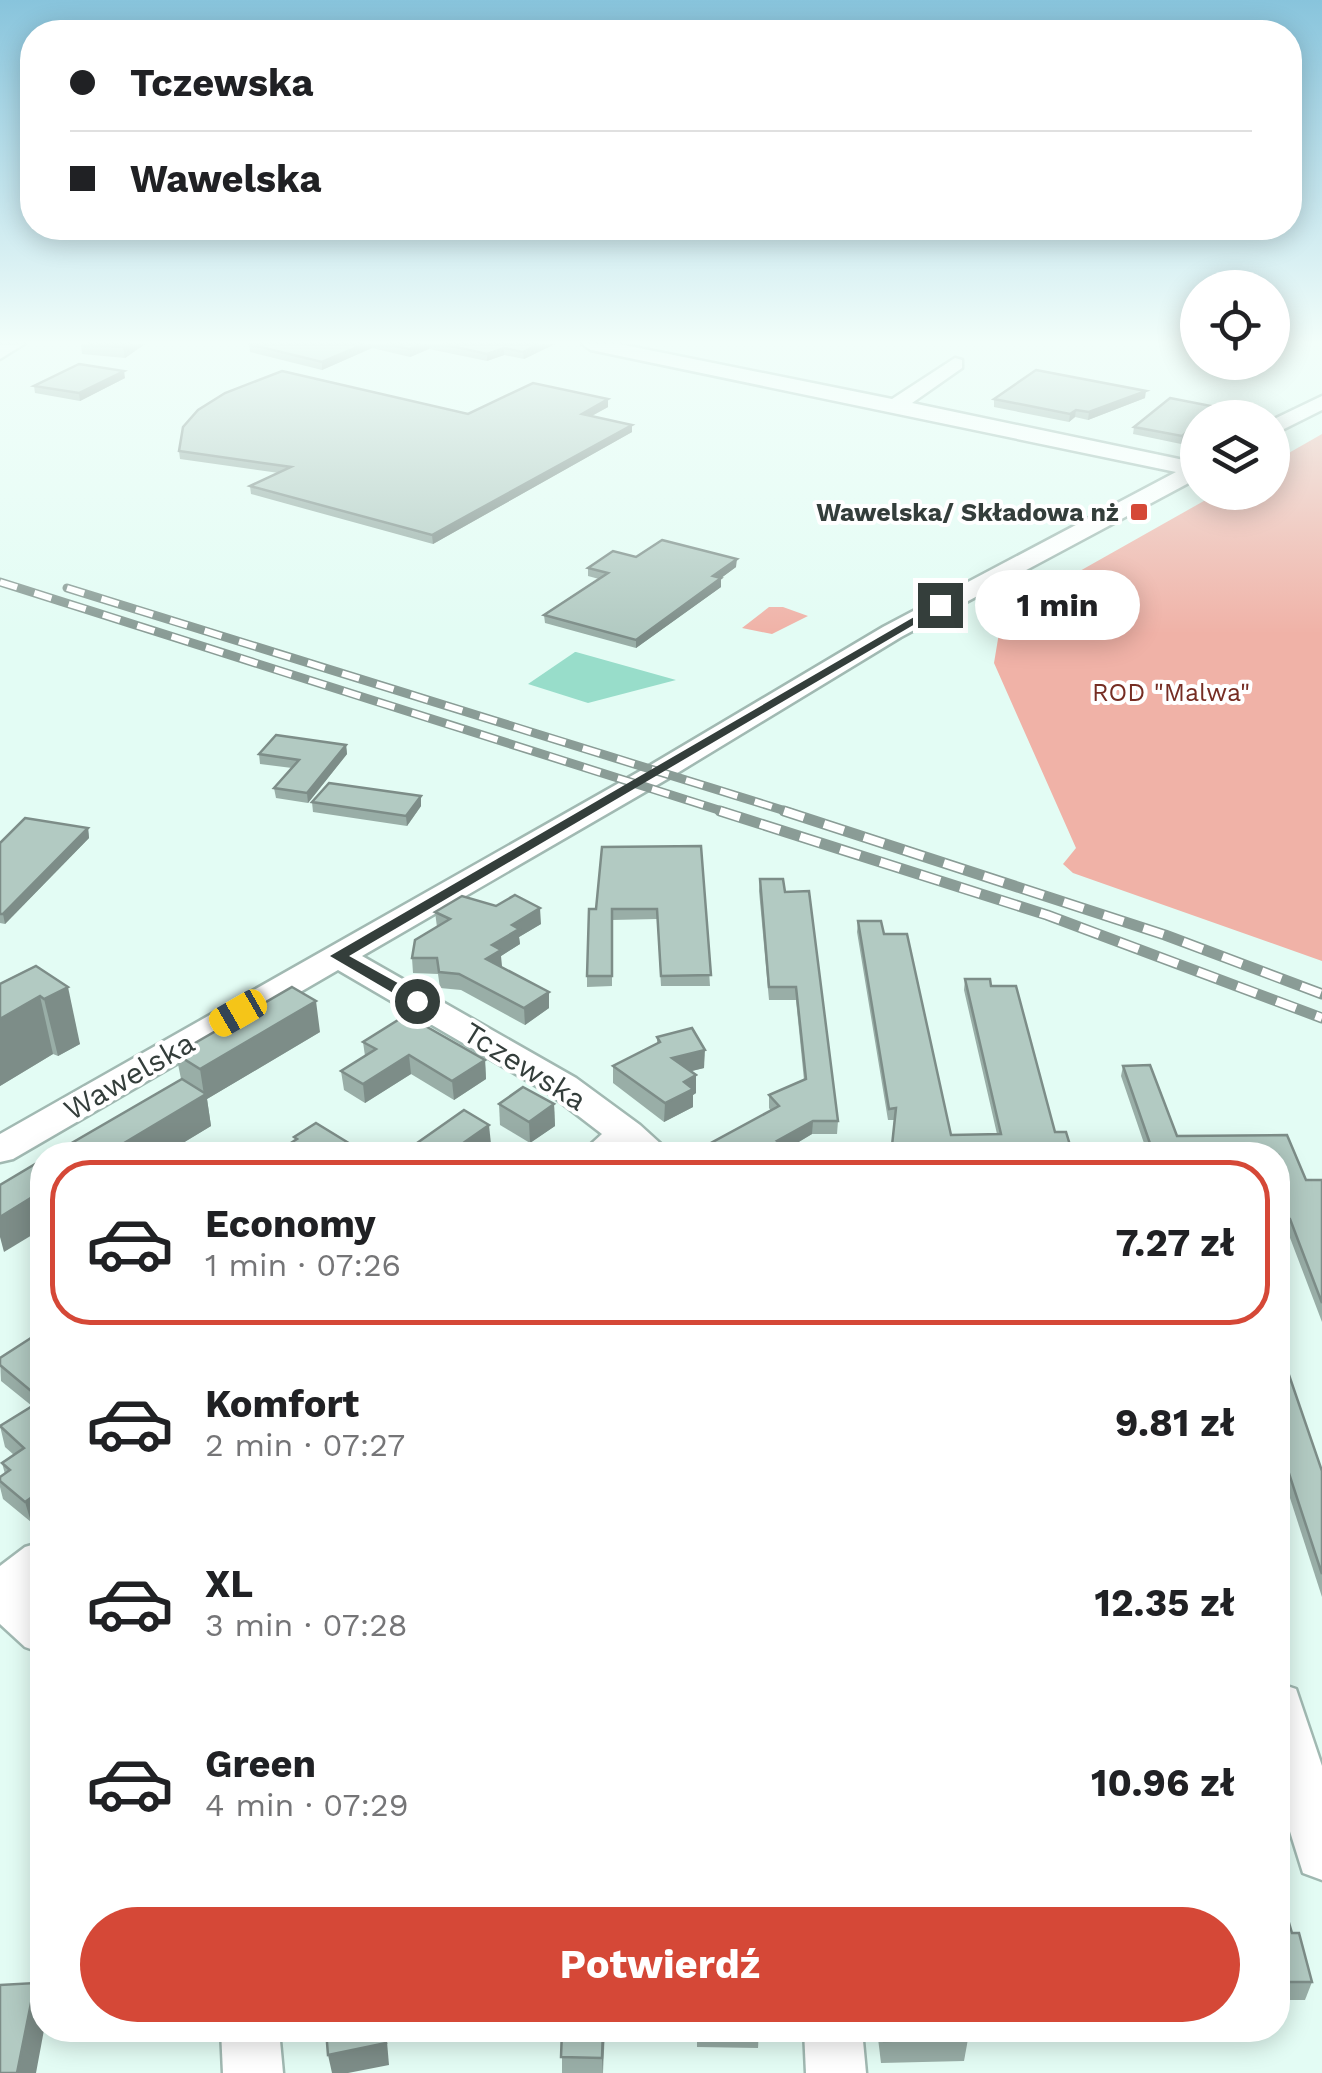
<!DOCTYPE html>
<html lang="pl">
<head>
<meta charset="utf-8">
<style>
	:root { --surface:#fff; --page:#f2f2f2; --text:#202124; --muted:#757577; --line:#e0e0e0; --accent:#d54837 }
	body { margin:0; font-family:"Work Sans",sans-serif; background:var(--page); color:var(--text); height:100vh; display:flex; flex-direction:column; font-size:38px; white-space:nowrap }
	* { box-sizing:border-box; margin:0 }
	p { font-size:32px; color:var(--muted) }
	.icon { flex:none; width:55px; height:55px; fill:none; stroke:currentColor; stroke-width:2; stroke-linecap:round; stroke-linejoin:round }
	.map { position:relative; flex:1; overflow:hidden }
	.side { position:absolute; left:30px; top:1142px; width:1260px; height:900px; display:flex; flex-direction:column; background:var(--surface); border-radius:40px; box-shadow:0 5px 25px #0003 }
	.side>* { flex:none }
	.guide { position:absolute; left:20px; top:20px; width:1282px; height:220px; border-radius:40px; box-shadow:0 5px 25px #0003; display:grid; align-content:center; height:220px; padding:0 50px; background:var(--surface) }
	.buttons { position:absolute; left:1180px; top:270px; display:grid; gap:20px }
	.buttons a { display:grid; place-items:center; width:110px; height:110px; border-radius:50%; background:var(--surface); box-shadow:0 5px 25px #0003; font-size:50px }
	.end { position:absolute; width:45px; height:45px; margin:-22px; border:12px solid #343e3b; background:#fff; box-shadow:0 0 0 5px #fff }
	.from { border-radius:50% }
	.bubble { position:absolute; height:70px; border-radius:35px; background:var(--surface); box-shadow:0 5px 25px #0003; font-size:32px; font-weight:700; line-height:70px; text-align:center }
	.car { position:absolute; width:30px; height:60px; margin:-30px -15px; border-radius:12px; box-shadow:0 0 8px 2px #0007; background:linear-gradient(#f5c518 24%,#345 0 40%,#f5c518 0 76%,#345 0 86%,#f5c518 0) }
	.guide b { display:flex; align-items:center; gap:35px; height:95px; font-size:38px }
	.guide b+b { border-top:2px solid var(--line) }
	.guide i { width:25px; height:25px; background:var(--text) }
	ul { padding:18px 0 0; list-style:none }
	li { display:flex; align-items:center; gap:30px; height:165px; margin:0 20px 15px; padding:0 30px; border:5px solid transparent; border-radius:40px }
	li div { flex:1 }
	li b { display:block; font-size:38px }
	li em { font-style:normal; font-weight:700 }
	li.active { border-color:var(--accent) }
	li>.icon { width:90px; height:90px; stroke-width:1.5 }
	.button { display:flex; gap:20px; margin-top:auto; padding:20px 50px }
	.button a { flex:1; height:115px; border-radius:60px; background:var(--accent); color:#fff; font-size:40px; font-weight:700; line-height:115px; text-align:center }
	.map>svg:first-child { display:block }
	.green { fill:#f0b2a7 }
	.water { fill:#98ddca }
	.lines { fill:none; stroke-linecap:round; stroke-linejoin:round }
	.minor-casing { stroke:#a1b9b2; stroke-width:5 }
	.minor { fill:#fff; fill-rule:evenodd }
	.rail-far1-casing { stroke:#8a9c96; stroke-width:9 }
	.rail-casing { stroke:#8a9c96; stroke-width:11 }
	.rail-far1 { stroke:#fff; stroke-width:6; stroke-dasharray:18; stroke-linecap:butt }
	.rail { stroke:#fff; stroke-width:8; stroke-dasharray:21; stroke-linecap:butt }
	.wall { fill:#99aea7 }
	.shaded-wall { fill:#7d8d88 }
	.building { fill:#b2cac2; stroke:#7d8d88; stroke-width:2.5 }
	.route { fill:#343e3b }
	.poi-dot { fill:#d54837; stroke:#fff; stroke-width:4 }
	.labels { text-anchor:middle; dominant-baseline:central; stroke-width:8; stroke-linejoin:round; paint-order:stroke }
	.far-poi-label { font-size:25px; font-weight:bold; fill:#343e3b; stroke:#fff; text-anchor:end }
	.far-park-label { font-size:25px; fill:#762d23; stroke:#fff }
	.street-label { font-size:30px; fill:#343e3b; stroke:#fff }
</style>
</head>
<body>
<div class="map">
<svg width="1322" height="2073" viewBox="0 0 1322 2073">
	<rect width="100%" height="100%" fill="#e3fcf4"/>
	<g class="green">
		<path d="M1322,434V961L1073,873L1063,864L1076,848L994,663L1002,615L1218,493L1272,492L1273,462Z"/>
		<path d="M769,607H783L808,616L772,634L742,628Z"/>
	</g>
	<path class="water" d="M575,652H576L676,680L588,703L528,684Z"/>
	<g class="lines">
		<defs>
			<g id="minor">
				<path d="M24,344L0,359V345Z"/>
				<path d="M582,344H619L892,399L955,358L962,360V368L912,403L1198,463V478L901,637L669,778L362,956L576,1078L640,1125L673,1155H579L602,1134L550,1094L338,970L13,1159L0,1162V1134L649,766L883,627L1176,472L591,350Z"/>
				<path d="M1322,396V410L1272,435V420Z"/>
				<path d="M42,1542V1587L33,1594L42,1603V1653L25,1647L0,1624V1566L25,1547Z"/>
				<path d="M1278,1683L1296,1689L1322,1766V1880L1303,1873L1278,1793Z"/>
				<path d="M221,2030H279L283,2073H223Z"/>
				<path d="M804,2030H862L866,2073H806Z"/>
			</g>
		</defs>
		<use href="#minor" class="minor-casing"/>
		<use href="#minor" class="minor"/>
		<defs>
			<g id="rail-far1">
				<path d="M0,582L728,813"/>
				<path d="M67,588L792,813"/>
			</g>
			<g id="rail">
				<path d="M720,811L1047,915L1322,1018"/>
				<path d="M784,811L1165,935L1322,994"/>
			</g>
		</defs>
		<use href="#rail-far1" class="rail-far1-casing"/>
		<use href="#rail" class="rail-casing"/>
		<use href="#rail-far1" class="rail-far1"/>
		<use href="#rail" class="rail"/>
	</g>
	<g class="wall">
		<path d="M81,344H145L125,358L82,354Z"/>
		<path d="M249,344H555L524,359L504,355L487,361L429,349L410,357L372,348L322,370L250,352Z"/>
		<path d="M125,378L80,401L35,393L34,386Z"/>
		<path d="M1145,398L1088,420L1075,417L1069,422L994,407V399Z"/>
		<path d="M608,399V407L592,416L632,432L433,544L251,494L250,486L279,473L180,459L179,451L468,414Z"/>
		<path d="M1216,407L1215,414L1198,418V430L1181,444L1133,434L1134,427Z"/>
		<path d="M636,557L736,567L721,578V587L636,648L545,623L544,615L599,579L588,576V568Z"/>
		<path d="M346,745L347,754L308,803L276,798L274,788L292,768L260,764L259,754Z"/>
		<path d="M421,796V806L407,826L313,812L312,802Z"/>
		<path d="M88,828L89,838L5,924L0,923V843Z"/>
		<path d="M701,846L710,986H661L657,919L612,920V986L587,987V976L596,909Z"/>
		<path d="M760,879L785,892L838,1121L837,1134H812L787,1149L796,1155H711V1143L771,1111L769,1108V1095L804,1080L796,1000H769L759,891Z"/>
		<path d="M435,912L541,924L519,937L520,944L501,956L500,966L549,1008L525,1025L461,990L440,988L438,974L413,973L412,958L437,927Z"/>
		<path d="M858,921L884,934L951,1135L997,1134L964,990L965,979L991,986L1055,1132L891,1155L894,1120H888L857,932Z"/>
		<path d="M36,966L80,1044L58,1056L53,1054L0,1086V984Z"/>
		<path d="M320,1032L207,1099L211,1126L163,1155H51L181,1079L176,1054Z"/>
		<path d="M657,1037L704,1068L691,1071L696,1093L693,1095V1107L664,1122L613,1083V1066L657,1043Z"/>
		<path d="M363,1042L485,1060L486,1079L454,1100L411,1074L365,1103L344,1090L341,1071L365,1056Z"/>
		<path d="M1150,1065L1177,1136L1287,1135L1306,1180H1322V1322L1287,1230H1278V1155H1148L1121,1076L1123,1066Z"/>
		<path d="M499,1104H554L555,1126L530,1143L500,1125Z"/>
		<path d="M42,1342V1514L31,1522L3,1499L0,1487V1477L5,1474L2,1463L14,1455L5,1447L0,1426L32,1406L1,1381L0,1358Z"/>
		<path d="M1278,1343L1322,1471V1597L1278,1461Z"/>
		<path d="M1278,1909L1312,1982L1305,2000H1278Z"/>
		<path d="M562,2030H605L603,2073H562Z"/>
		<path d="M697,2030H759L758,2048L697,2047Z"/>
		<path d="M877,2030H967L968,2039L964,2061L881,2063Z"/>
	</g>
	<g class="shaded-wall">
		<path d="M128,344H145L125,358L123,347Z"/>
		<path d="M364,344H372V348L322,370V362Z"/>
		<path d="M422,344H428L429,349L410,357V349Z"/>
		<path d="M539,344H555L524,359L523,352Z"/>
		<path d="M504,348V355L487,361V354Z"/>
		<path d="M124,371L125,378L80,401L79,393Z"/>
		<path d="M1146,391L1145,398L1088,420L1089,412Z"/>
		<path d="M608,399V407L582,421V414Z"/>
		<path d="M1216,407L1215,414L1212,418H1204Z"/>
		<path d="M1076,410L1075,417L1069,422L1070,414Z"/>
		<path d="M1198,423V430L1181,444L1182,436Z"/>
		<path d="M632,425V432L433,544L432,535Z"/>
		<path d="M737,559L736,567L713,584L721,578V587L636,648V640L713,576Z"/>
		<path d="M346,745L347,754L308,803L307,793Z"/>
		<path d="M421,796V806L407,826L406,816Z"/>
		<path d="M88,828L89,838L5,924L3,914Z"/>
		<path d="M540,908L541,924L519,937L520,944L501,956L502,966L487,975L486,959L492,945L512,925Z"/>
		<path d="M68,987L80,1044L58,1056L44,999Z"/>
		<path d="M549,992V1008L525,1025L524,1008Z"/>
		<path d="M40,996L53,1054L0,1086V1019Z"/>
		<path d="M316,1001L320,1032L207,1099L211,1126L163,1155H104L204,1095L200,1069Z"/>
		<path d="M705,1050L704,1068L672,1076V1058Z"/>
		<path d="M409,1055L411,1074L365,1103L363,1084Z"/>
		<path d="M485,1060L486,1079L454,1100L452,1081Z"/>
		<path d="M696,1075V1093L693,1095V1107L664,1122L665,1103L684,1082Z"/>
		<path d="M554,1104L555,1126L530,1143L529,1122Z"/>
		<path d="M813,1121L812,1134L777,1155V1141Z"/>
		<path d="M489,1125L491,1144L475,1155H446Z"/>
		<path d="M347,1142L348,1155H326Z"/>
		<path d="M42,1191V1229L4,1252L0,1237V1217Z"/>
		<path d="M42,1490V1514L31,1522L25,1502Z"/>
		<path d="M35,1983L42,2003V2030H44L36,2073H17Z"/>
		<path d="M386,2030L389,2065L348,2073H332L328,2055Z"/>
		<path d="M603,2030H605L602,2073V2058Z"/>
	</g>
	<g class="building">
		<path d="M88,344H128L123,347Z"/>
		<path d="M249,344H364L322,362Z"/>
		<path d="M386,344H422L410,349Z"/>
		<path d="M442,344H539L523,352L504,348L487,354Z"/>
		<path d="M79,364L124,371L79,393L34,386Z"/>
		<path d="M1036,370L1146,391L1089,412L1076,410L1070,414L994,399Z"/>
		<path d="M282,371L468,414L533,383L608,399L582,414L632,425L432,535L250,486L291,467L179,451L183,427L198,410L225,393Z"/>
		<path d="M1170,398L1216,407L1204,418H1198V423L1182,436L1134,427Z"/>
		<path d="M662,540L737,559L713,576L721,578L636,640L544,615L608,573L588,568L613,551L636,557Z"/>
		<path d="M276,735L346,745L307,793L274,788L299,760L259,754Z"/>
		<path d="M329,783L421,796L406,816L312,802Z"/>
		<path d="M25,818L88,828L3,914H0V843Z"/>
		<path d="M701,846L711,975L661,976L657,909H612V976H587L589,909H596L602,847Z"/>
		<path d="M760,879H783L785,892L809,891L838,1121H813L777,1141L796,1155H728L711,1143L779,1106L769,1095L806,1079L796,987H769Z"/>
		<path d="M515,895L540,908L512,925L519,929L492,945L501,950L486,959L549,992L524,1008L459,974L439,972L437,958H412L415,940L450,919L435,912L462,896L496,906Z"/>
		<path d="M858,921H881L884,934H907L951,1135L1001,1134L965,979H990L991,986H1016L1055,1132H1066L1073,1155H891L896,1108L889,1109Z"/>
		<path d="M36,966L68,987L44,999L40,996L0,1019V984Z"/>
		<path d="M292,987L316,1001L200,1069L176,1054Z"/>
		<path d="M406,1015L485,1060L452,1081L409,1055L363,1084L341,1071L376,1049L363,1042Z"/>
		<path d="M692,1028L705,1050L672,1058L696,1075L684,1082L693,1089L665,1103L613,1066L660,1042L657,1037Z"/>
		<path d="M1150,1065L1177,1136L1287,1135L1306,1180H1322V1303L1290,1219H1278V1155H1154L1123,1066Z"/>
		<path d="M182,1079L206,1094L104,1155H51Z"/>
		<path d="M523,1087L554,1104L529,1122L499,1104Z"/>
		<path d="M464,1110L489,1125L446,1155H400Z"/>
		<path d="M316,1123L347,1142L326,1155H278L275,1153L297,1139L294,1137Z"/>
		<path d="M42,1160V1191L0,1217V1185Z"/>
		<path d="M34,1336L42,1342V1490L25,1502L0,1481V1477L10,1470L2,1463L24,1448L0,1426L42,1400L0,1365V1358Z"/>
		<path d="M1278,1343L1322,1471V1574L1278,1440Z"/>
		<path d="M1278,1909H1285L1292,1933H1299L1312,1982H1278Z"/>
		<path d="M35,1983L17,2073H0V1985Z"/>
		<path d="M326,2030H384L386,2043L328,2055Z"/>
		<path d="M562,2030H603L602,2058L561,2057Z"/>
		<path d="M883,2030H967L968,2039L884,2041Z"/>
	</g>
	<linearGradient id="sky" x2="0" y2="1"><stop stop-color="#88c4dc"/><stop offset="0.54" stop-color="#f2fefa"/><stop offset="1" stop-color="#f2fefa" stop-opacity="0"/></linearGradient>
	<rect width="1322" height="634" fill="url(#sky)"/>
	<path class="route" d="M940,602L944,607L349,956L423,997V1004H412L330,956Z"/>
	<rect class="poi-dot" x="1129" y="502" width="20" height="20" rx="5"/>
	<g class="labels">
		<g class="far-poi-label">
			<text x="1119" y="512">Wawelska/ Składowa nż</text>
		</g>
		<g class="far-park-label">
			<text x="1171" y="692">ROD "Malwa"</text>
		</g>
		<g class="street-label">
			<text transform="translate(525 1066) rotate(32)">Tczewska</text>
			<text transform="translate(129 1076) rotate(-30)">Wawelska</text>
		</g>
	</g>
</svg>
<div class="buttons">
<a><svg class="icon" aria-label="locate" viewBox="0 0 24 24"><circle cx="12" cy="12" r="6"/><path d="M12 2v4M12 18v4M2 12h4M18 12h4"/></svg></a>
<a><svg class="icon" aria-label="layers" viewBox="0 0 24 24"><path d="M12 4l9 5-9 5-9-5zM3 14l9 5 9-5"/></svg></a>
</div>
<i class="end from" style="left:417px;top:1001px"></i>
<i class="end" style="left:940px;top:605px"></i>
<div class="bubble" style="left:975px;top:570px;width:165px">1 min</div>
<i class="car" style="left:238px;top:1013px;rotate:240deg"></i>
<div class="guide">
<b><i class="from"></i>Tczewska</b>
<b><i></i>Wawelska</b>
</div>
<section class="side">
<ul>
<li class="active"><svg class="icon" aria-label="car" viewBox="0 0 24 24"><path d="M5 17H2v-5l4-1 3-4h7l3 4 3 1v5h-3M9 17h6M6 11h13"/><circle cx="7" cy="17" r="2"/><circle cx="17" cy="17" r="2"/></svg><div><b>Economy</b><p>1 min · 07:26</p></div><em>7.27 zł</em></li>
<li><svg class="icon" aria-label="car" viewBox="0 0 24 24"><path d="M5 17H2v-5l4-1 3-4h7l3 4 3 1v5h-3M9 17h6M6 11h13"/><circle cx="7" cy="17" r="2"/><circle cx="17" cy="17" r="2"/></svg><div><b>Komfort</b><p>2 min · 07:27</p></div><em>9.81 zł</em></li>
<li><svg class="icon" aria-label="car" viewBox="0 0 24 24"><path d="M5 17H2v-5l4-1 3-4h7l3 4 3 1v5h-3M9 17h6M6 11h13"/><circle cx="7" cy="17" r="2"/><circle cx="17" cy="17" r="2"/></svg><div><b>XL</b><p>3 min · 07:28</p></div><em>12.35 zł</em></li>
<li><svg class="icon" aria-label="car" viewBox="0 0 24 24"><path d="M5 17H2v-5l4-1 3-4h7l3 4 3 1v5h-3M9 17h6M6 11h13"/><circle cx="7" cy="17" r="2"/><circle cx="17" cy="17" r="2"/></svg><div><b>Green</b><p>4 min · 07:29</p></div><em>10.96 zł</em></li>
</ul>
<div class="button"><a>Potwierdź</a></div>
</section>
</div>
</body>
</html>
